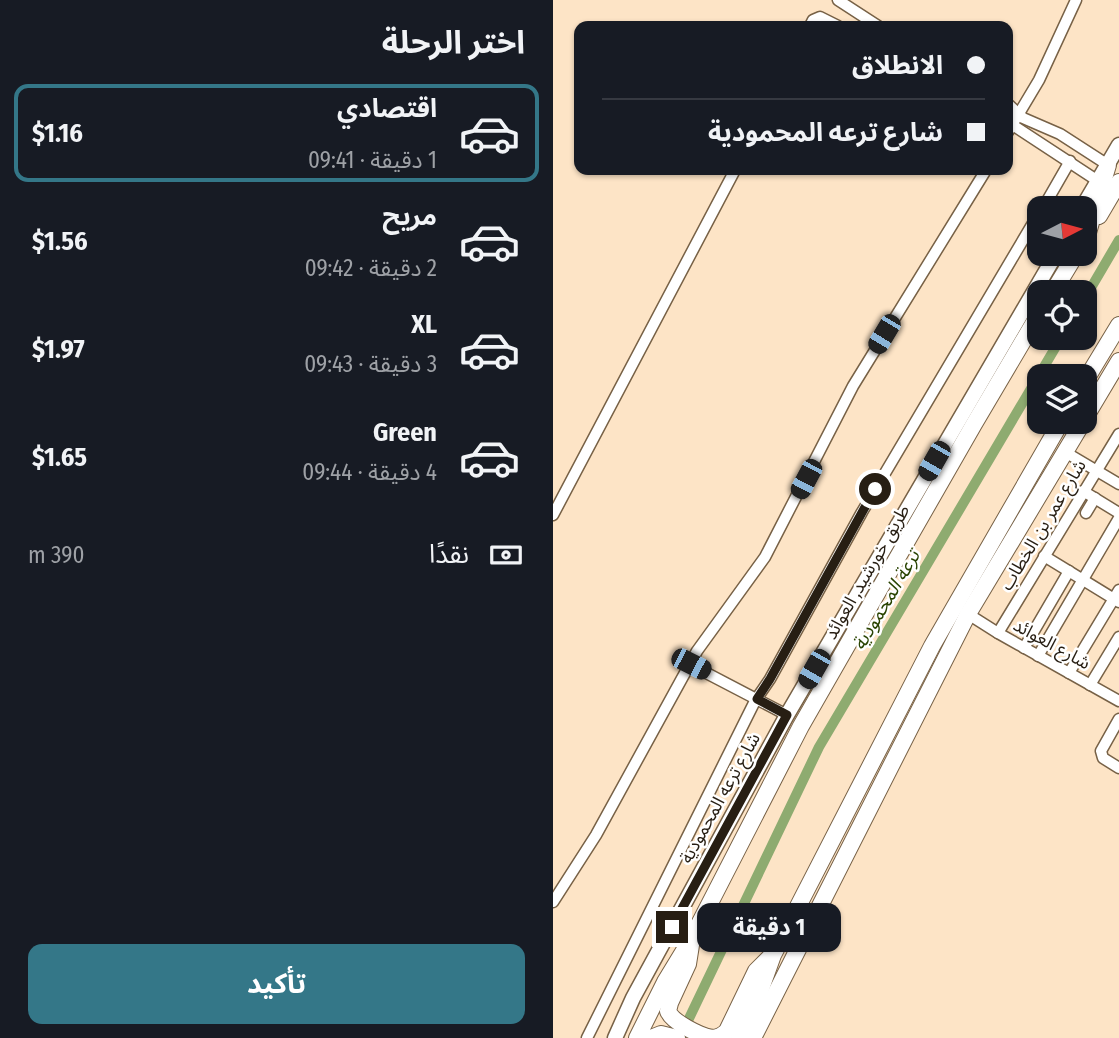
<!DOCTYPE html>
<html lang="ar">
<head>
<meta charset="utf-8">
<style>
	:root { --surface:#171b24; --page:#242831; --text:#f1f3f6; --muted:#9ea1a6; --line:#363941; --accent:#347788 }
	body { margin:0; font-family:"Fira Sans Condensed","Noto Sans Arabic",sans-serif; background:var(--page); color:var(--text); direction:rtl; height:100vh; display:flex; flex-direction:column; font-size:26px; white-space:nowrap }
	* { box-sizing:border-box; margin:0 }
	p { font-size:23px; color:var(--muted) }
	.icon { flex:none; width:38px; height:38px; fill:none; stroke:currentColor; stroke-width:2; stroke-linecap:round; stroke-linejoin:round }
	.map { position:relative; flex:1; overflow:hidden; direction:ltr }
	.sheet { display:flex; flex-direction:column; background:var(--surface); width:553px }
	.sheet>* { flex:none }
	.banner { position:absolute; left:21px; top:21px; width:439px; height:154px; border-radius:14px; box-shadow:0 2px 5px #0004; direction:rtl; display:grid; align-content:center; height:154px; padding:0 28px; background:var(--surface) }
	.needle { width:46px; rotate:84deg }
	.buttons { position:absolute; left:474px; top:196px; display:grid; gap:14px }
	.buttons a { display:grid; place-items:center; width:70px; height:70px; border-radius:14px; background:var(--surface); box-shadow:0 2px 5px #0004; font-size:35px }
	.end { position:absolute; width:32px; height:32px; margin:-16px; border:9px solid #271e13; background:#fff; box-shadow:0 0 0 4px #fff }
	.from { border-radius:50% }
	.bubble { position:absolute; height:49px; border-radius:14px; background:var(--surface); box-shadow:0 2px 5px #0004; font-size:23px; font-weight:700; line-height:49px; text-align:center; direction:rtl }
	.car { position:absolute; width:21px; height:42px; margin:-21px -10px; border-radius:9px; box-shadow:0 0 5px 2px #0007; background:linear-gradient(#222 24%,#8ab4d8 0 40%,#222 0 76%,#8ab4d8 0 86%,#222 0) }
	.banner b { display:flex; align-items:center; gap:24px; height:66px; font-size:26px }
	.banner b+b { border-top:2px solid var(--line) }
	.banner i { width:18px; height:18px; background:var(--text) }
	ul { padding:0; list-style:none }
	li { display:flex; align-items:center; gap:21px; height:98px; margin:0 14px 10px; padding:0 14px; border:4px solid transparent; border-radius:14px }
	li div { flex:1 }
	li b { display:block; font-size:26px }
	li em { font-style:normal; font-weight:700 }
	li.selected { border-color:var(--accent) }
	li>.icon { width:63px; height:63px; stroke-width:1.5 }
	h2 { padding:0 28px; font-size:32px; line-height:84px }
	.pay { display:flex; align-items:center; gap:18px; height:77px; padding:0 28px; font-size:26px }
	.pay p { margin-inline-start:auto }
	.cta { display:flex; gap:14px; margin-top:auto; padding:14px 28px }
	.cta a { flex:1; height:80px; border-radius:14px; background:var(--accent); color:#fff; font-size:28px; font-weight:700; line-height:80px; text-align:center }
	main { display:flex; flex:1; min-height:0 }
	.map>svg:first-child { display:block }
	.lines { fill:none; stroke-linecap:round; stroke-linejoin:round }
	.canal { stroke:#8eab70; stroke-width:10 }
	.minor-casing { stroke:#776146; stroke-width:13 }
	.tertiary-casing { stroke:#776146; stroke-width:17 }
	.secondary-casing { stroke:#776146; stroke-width:18 }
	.minor { stroke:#fff; stroke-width:10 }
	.tertiary { stroke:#fff; stroke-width:14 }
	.secondary { stroke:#fff; stroke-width:16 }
	.route { stroke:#271e13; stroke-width:9 }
	.labels { text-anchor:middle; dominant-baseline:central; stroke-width:5; stroke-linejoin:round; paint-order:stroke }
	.street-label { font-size:18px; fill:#271e13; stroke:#fff }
	.water-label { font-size:19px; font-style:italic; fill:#294300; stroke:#fff }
</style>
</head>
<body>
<main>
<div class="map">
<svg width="566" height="1038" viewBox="0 0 566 1038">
	<rect width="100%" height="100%" fill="#fde4c6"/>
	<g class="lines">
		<g class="canal">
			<path d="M532,298L566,240"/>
			<path d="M130,1031L266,747L508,338"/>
		</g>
		<defs>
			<g id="minor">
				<path d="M285,0L325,26"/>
				<path d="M257,26L260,20L267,17L285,26"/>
				<path d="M455,104L470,118L507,134L555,165"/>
				<path d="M455,122L545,181"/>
				<path d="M455,132L486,80L523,0"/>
				<path d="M490,208L517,161"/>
				<path d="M512,452L566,484"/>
				<path d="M530,491L566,513"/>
				<path d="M533,513L542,498"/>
				<path d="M0,515L182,170"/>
				<path d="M491,556L566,602"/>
				<path d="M415,614L445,633L566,701"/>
				<path d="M445,633L566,434"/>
				<path d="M471,648L516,571"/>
				<path d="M485,656L566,518"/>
				<path d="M138,665L234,715"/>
				<path d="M516,673L566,590"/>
				<path d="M537,685L566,637"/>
				<path d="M566,719L548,751L550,758L566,768"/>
				<path d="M0,902L43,835L144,651L212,557L300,386L433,170"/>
				<path d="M34,1038L202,701L217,679L309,512L486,213"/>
			</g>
			<g id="tertiary">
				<path d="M529,208L566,145"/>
				<path d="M62,1038L80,998L234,715L503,254"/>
			</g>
			<g id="secondary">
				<path d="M546,216L566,182"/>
				<path d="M534,236L555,165"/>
				<path d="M500,292L523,254"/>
				<path d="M532,381L566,325"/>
				<path d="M532,418L566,361"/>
				<path d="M138,945L135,964L117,1003L115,1011C119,1022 147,1036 159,1038C165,1038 170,1035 174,1031L203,971L218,956"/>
				<path d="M84,1038L112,982L140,936L248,726L421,424L486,314"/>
				<path d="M98,1038L108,1034L124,1038"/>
				<path d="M186,1038L205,997L220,955L379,646L508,422"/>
				<path d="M200,1038L415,614L530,422"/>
			</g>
		</defs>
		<use href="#minor" class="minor-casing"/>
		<use href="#tertiary" class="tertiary-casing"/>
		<use href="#secondary" class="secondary-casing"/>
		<use href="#minor" class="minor"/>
		<use href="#tertiary" class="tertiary"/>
		<use href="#secondary" class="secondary"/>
	</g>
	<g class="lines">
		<path class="route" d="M119,927L234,715L204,699L217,679L322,489"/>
	</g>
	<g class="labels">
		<g class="street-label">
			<text transform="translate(490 525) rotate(-59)">شارع عمر بن الخطاب</text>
			<text transform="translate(314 572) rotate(-60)">طريق خورشيد, العوائد</text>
			<text transform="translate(499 644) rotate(29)">شارع العوائد</text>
			<text transform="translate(167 798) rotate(-61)">شارع ترعه المحمودية</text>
		</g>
		<g class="water-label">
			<text transform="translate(333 600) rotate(-59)">ترعة المحمودية</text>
		</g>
	</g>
</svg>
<div class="buttons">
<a><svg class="needle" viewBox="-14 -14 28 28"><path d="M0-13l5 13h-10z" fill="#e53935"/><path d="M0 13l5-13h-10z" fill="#9ea1a6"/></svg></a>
<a><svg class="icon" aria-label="locate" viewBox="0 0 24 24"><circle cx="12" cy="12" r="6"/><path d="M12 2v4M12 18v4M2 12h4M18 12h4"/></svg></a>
<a><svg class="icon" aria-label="layers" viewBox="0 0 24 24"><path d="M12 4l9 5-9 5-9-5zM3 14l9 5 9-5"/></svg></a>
</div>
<i class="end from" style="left:322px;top:489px"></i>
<i class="end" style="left:119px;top:927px"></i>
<div class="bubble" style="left:144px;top:903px;width:144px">1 دقيقة</div>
<i class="car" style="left:331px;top:334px;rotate:211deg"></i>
<i class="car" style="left:381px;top:461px;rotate:210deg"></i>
<i class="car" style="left:253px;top:479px;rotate:208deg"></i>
<i class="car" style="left:138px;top:664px;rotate:117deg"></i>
<i class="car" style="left:261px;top:669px;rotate:210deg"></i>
<div class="banner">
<b><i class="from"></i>الانطلاق</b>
<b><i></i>شارع ترعه المحمودية</b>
</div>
</div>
<section class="sheet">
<h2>اختر الرحلة</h2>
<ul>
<li class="selected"><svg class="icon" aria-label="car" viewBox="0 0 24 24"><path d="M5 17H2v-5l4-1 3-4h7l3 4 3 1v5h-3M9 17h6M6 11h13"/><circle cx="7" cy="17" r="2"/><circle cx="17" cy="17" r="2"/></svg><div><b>اقتصادي</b><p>1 دقيقة · 09:41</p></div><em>$1.16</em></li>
<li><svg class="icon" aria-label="car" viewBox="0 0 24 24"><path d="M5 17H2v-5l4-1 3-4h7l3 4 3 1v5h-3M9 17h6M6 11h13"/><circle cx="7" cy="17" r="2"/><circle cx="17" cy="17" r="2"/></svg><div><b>مريح</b><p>2 دقيقة · 09:42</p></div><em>$1.56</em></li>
<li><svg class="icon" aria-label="car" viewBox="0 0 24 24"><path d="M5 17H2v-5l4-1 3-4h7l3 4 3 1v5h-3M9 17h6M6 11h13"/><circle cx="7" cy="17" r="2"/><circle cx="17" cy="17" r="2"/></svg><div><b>XL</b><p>3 دقيقة · 09:43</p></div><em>$1.97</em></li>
<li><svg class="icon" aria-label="car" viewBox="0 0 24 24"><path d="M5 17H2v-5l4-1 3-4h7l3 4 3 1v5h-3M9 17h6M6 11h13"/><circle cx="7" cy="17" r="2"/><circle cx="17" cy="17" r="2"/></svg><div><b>Green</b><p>4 دقيقة · 09:44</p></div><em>$1.65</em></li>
</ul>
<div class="pay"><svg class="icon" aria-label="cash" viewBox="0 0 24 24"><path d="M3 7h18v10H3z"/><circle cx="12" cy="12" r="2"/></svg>نقدًا<p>390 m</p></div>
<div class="cta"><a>تأكيد</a></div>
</section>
</main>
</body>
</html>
